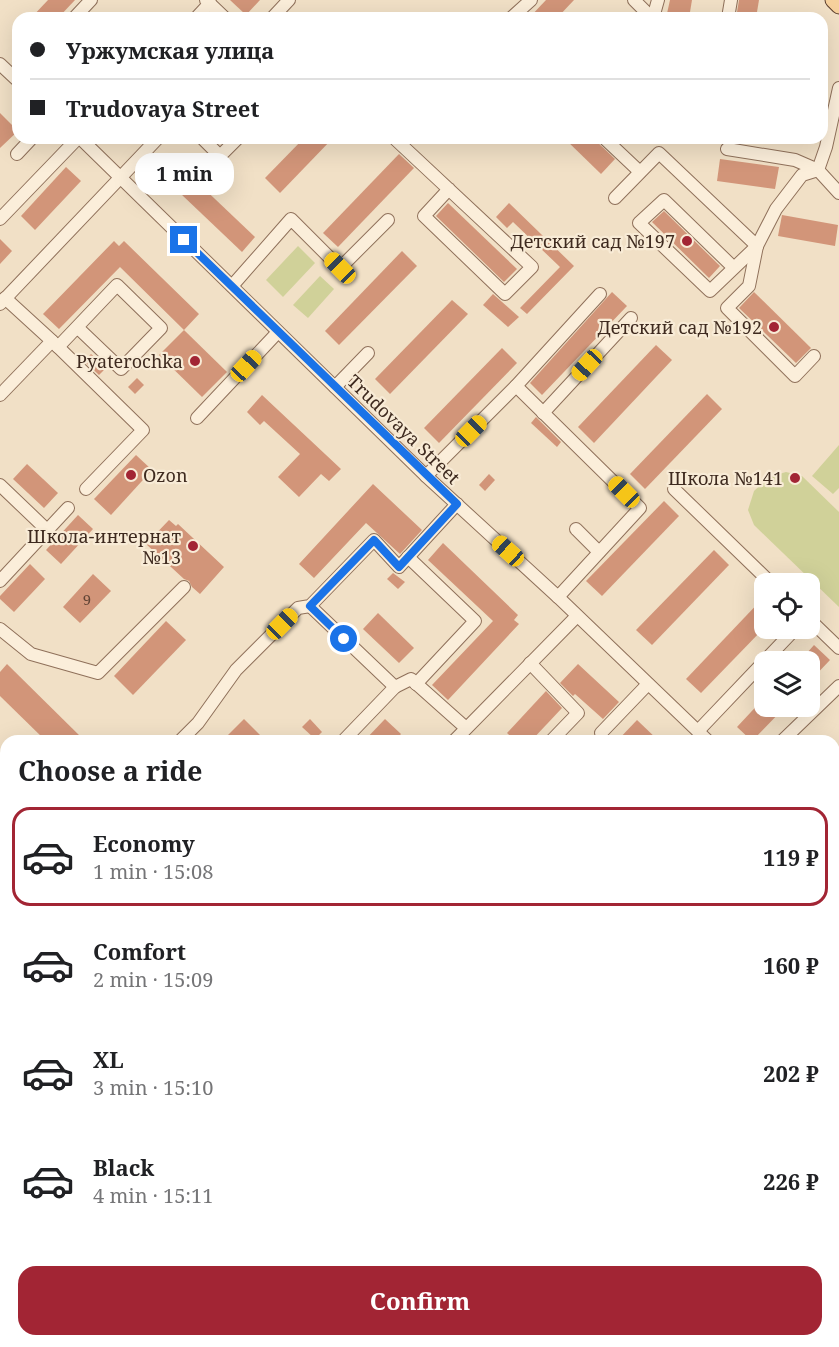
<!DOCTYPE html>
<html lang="en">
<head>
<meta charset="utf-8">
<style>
	:root { --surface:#fff; --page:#f6f6f6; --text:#202124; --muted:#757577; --line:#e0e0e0; --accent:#a22534 }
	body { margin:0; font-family:"Noto Serif",serif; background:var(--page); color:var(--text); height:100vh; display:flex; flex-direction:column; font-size:22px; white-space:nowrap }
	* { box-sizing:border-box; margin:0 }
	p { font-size:20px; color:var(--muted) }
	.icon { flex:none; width:33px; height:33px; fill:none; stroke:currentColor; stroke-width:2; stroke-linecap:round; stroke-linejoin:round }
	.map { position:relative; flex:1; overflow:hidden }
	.drawer { position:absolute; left:0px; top:735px; width:840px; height:612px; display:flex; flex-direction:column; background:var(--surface); border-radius:18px 18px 0 0; box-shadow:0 6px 24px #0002 }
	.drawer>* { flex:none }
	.guide { position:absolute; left:12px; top:12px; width:816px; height:132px; border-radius:18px; box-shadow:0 6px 24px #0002; display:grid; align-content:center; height:132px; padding:0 18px; background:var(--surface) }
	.fabs { position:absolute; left:754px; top:573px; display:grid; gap:12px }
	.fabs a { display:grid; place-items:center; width:66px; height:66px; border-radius:12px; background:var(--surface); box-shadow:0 6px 24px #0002; font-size:30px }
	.end { position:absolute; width:27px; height:27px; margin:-14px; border:8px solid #1a73e8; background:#fff; box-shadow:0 0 0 3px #fff }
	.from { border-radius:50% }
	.bubble { position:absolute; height:42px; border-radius:18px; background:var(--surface); box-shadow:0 6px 24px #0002; font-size:20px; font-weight:700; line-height:42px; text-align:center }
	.car { position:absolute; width:18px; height:36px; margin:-18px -9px; border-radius:8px; box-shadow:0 0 4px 2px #0007; background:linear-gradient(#f5c518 24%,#345 0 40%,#f5c518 0 76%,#345 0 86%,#f5c518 0) }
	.guide b { display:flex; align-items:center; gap:21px; height:57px; font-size:22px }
	.guide b+b { border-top:2px solid var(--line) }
	.guide i { width:15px; height:15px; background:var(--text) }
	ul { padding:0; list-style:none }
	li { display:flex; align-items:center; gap:18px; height:99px; margin:0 12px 9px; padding:0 6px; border:3px solid transparent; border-radius:18px }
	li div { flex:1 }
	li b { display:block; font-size:22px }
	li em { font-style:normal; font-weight:700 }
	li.on { border-color:var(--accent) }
	li>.icon { width:54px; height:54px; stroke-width:1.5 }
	h2 { padding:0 18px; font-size:27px; line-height:72px }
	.primary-button { display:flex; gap:12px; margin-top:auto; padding:12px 18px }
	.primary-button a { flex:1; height:69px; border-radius:18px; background:var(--accent); color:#fff; font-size:24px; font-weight:700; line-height:69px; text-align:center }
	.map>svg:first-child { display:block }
	.green { fill:#d0d199 }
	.building { fill:#d29579 }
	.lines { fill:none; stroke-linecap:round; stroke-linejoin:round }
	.minor-casing { stroke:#8f705a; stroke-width:14 }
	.major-casing { stroke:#5c3f2e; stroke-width:17 }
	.minor { stroke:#fbeeda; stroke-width:12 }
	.major { stroke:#f6d09c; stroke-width:15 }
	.route { stroke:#1a73e8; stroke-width:8 }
	.poi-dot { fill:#a22534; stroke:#f8ebd6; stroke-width:2 }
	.labels { text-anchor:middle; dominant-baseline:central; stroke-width:4.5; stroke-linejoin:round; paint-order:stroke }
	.number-label { font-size:15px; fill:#634536 }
	.poi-label { font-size:18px; fill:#3e2a1f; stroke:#f8ebd6; text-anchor:end }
	.street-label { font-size:18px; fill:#3e2a1f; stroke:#f8ebd6 }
</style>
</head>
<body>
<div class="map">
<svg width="839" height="1347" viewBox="0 0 839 1347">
	<rect width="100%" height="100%" fill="#f1e0c6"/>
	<g class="green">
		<path d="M298,246L315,263L283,297L266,280Z"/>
		<path d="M320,276L334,289L308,318L293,305Z"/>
		<path d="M839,445V488L833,494L812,476Z"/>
		<path d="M786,472L802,476L839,512V607L754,525L748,510L754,491L769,477Z"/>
		<path d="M834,916L839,921V1347H0V1080L6,1078V1341H834Z"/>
	</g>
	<g class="building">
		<path d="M48,0H75L58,18H31Z"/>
		<path d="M230,0H260L246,15Z"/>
		<path d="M546,0H574L557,18H529Z"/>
		<path d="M670,0H692L689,18H666Z"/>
		<path d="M739,0H759L756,18H736Z"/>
		<path d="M0,113L18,131L0,148Z"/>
		<path d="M304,138H333L280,193L265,178Z"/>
		<path d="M564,138H593L615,159L601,174Z"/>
		<path d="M399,154L414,168L338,247L323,233Z"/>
		<path d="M720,159L779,167L775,189L717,181Z"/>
		<path d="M175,161L255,237L242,252L161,175Z"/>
		<path d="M66,167L81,181L35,230L21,216Z"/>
		<path d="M448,203L517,269L504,282L436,216Z"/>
		<path d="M509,203L574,266L527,314L520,308L560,267L513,222L507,228L496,217Z"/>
		<path d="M664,211L720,266L709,278L652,222Z"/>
		<path d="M782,215L838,225L835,246L778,236Z"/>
		<path d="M0,239L12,251L0,264Z"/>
		<path d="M114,241L119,246L124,241L199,314L184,330L120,267L59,329L43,314Z"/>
		<path d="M402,251L417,266L339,345L325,331Z"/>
		<path d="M612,292L627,306L542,395L530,383Z"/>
		<path d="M754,292L811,348L796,363L739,308Z"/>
		<path d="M493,294L519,317L508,327L483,305Z"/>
		<path d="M452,300L468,314L390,394L375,379Z"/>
		<path d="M184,330L227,372L202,397L159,355Z"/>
		<path d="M656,345L672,360L594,443L578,427Z"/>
		<path d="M502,348L517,363L439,443L424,428Z"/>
		<path d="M91,354L106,368L99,375L84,361Z"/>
		<path d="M137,378L144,385L135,394L128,387Z"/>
		<path d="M707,394L722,409L645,489L630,474Z"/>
		<path d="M262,395L341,469L329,481L321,474L299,497L278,477L300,454L264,421L260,425L247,412Z"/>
		<path d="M536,417L561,442L557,447L531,423Z"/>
		<path d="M136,455L152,470L111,515L94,499Z"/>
		<path d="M27,464L58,493L44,508L13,479Z"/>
		<path d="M489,474L495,480L485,491L479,485Z"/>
		<path d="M373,484L422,530L400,554L366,523L314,578L299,564Z"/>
		<path d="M664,501L679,516L602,596L586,581Z"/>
		<path d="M78,515L93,529L61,564L46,550Z"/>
		<path d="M169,520L176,526L178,524L224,567L200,594L192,587L189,581L184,579L146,544Z"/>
		<path d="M443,543L518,615L514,620L519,624L448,700L432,685L493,621L428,560Z"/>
		<path d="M714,550L729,565L652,645L636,630Z"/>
		<path d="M30,564L45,579L14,612L0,599V596Z"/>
		<path d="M393,573L405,582L398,589L387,579Z"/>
		<path d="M93,574L111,591L80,623L63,607Z"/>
		<path d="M765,596V627L701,693L686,679Z"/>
		<path d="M378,613L414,648L399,663L363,629Z"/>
		<path d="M166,621L186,640L133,695L114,676Z"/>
		<path d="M814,645L830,660L810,681V662H799Z"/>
		<path d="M7,664L85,741H46L0,696V672Z"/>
		<path d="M578,664L619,702L603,719L575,694L573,696L560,683Z"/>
		<path d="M546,691L562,708L531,741H516L507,733Z"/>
		<path d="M765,697V706H786L752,741L737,727Z"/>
		<path d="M244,719L266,741H235L228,735Z"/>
		<path d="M310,719L322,732L315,739L302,727Z"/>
		<path d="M385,719L401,734L395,741H364Z"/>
		<path d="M637,720L659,741H617Z"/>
	</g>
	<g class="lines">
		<defs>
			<g id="minor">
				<path d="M206,0L225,18"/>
				<path d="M634,0L652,18"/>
				<path d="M74,18L91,0"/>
				<path d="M196,18L210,3"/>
				<path d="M272,18L289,0"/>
				<path d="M511,18L531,0"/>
				<path d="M653,18L658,0"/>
				<path d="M728,18L731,0"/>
				<path d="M0,64L18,81"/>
				<path d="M80,138L426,476L558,597L708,741"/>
				<path d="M202,138L220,156L238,138"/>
				<path d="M394,138L532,267L505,294L424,216L449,189"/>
				<path d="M604,138L640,172"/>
				<path d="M727,149L795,160L818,170L839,193"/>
				<path d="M17,154L32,138"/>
				<path d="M615,198L659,153L757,246L776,209L802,175L818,170L826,147L839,88"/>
				<path d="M0,219L78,138"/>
				<path d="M757,246L749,286L727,308L795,376L814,356"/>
				<path d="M734,268L664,200L639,223L710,291L757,246"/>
				<path d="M232,286L291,219L340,268L388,220"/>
				<path d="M5,298L52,341L143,430L86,489"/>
				<path d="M0,304L158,138"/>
				<path d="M58,347L117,285L161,328L121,369L77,327"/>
				<path d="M516,386L600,294"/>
				<path d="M335,387L368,353"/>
				<path d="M0,395L52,341"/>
				<path d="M543,413L631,318"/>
				<path d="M197,418L278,332"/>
				<path d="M426,476L516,386L640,508L558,597"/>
				<path d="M0,485L47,530"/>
				<path d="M674,489L772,584"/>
				<path d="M576,529L599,552"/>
				<path d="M408,557L475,621L416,684"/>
				<path d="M0,581L68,508"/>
				<path d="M310,606L395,687L411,679L466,728"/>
				<path d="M810,620L839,648"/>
				<path d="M0,629L31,654L98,673L184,587"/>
				<path d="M530,663L578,713L551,741"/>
				<path d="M698,731L796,628"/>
				<path d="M601,733L648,684"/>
				<path d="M180,741L198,723L236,670L298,608L310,606L374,540L399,567L457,504"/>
				<path d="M343,741L395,687"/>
				<path d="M454,741L577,616"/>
				<path d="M782,741L839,686"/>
				<path d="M834,766L839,761"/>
				<path d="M0,842L3,838"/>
				<path d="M834,865L839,870"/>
			</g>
			<path id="major" d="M833,0L839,6"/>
		</defs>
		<use href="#minor" class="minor-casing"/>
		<use href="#major" class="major-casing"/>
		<use href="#minor" class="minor"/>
		<use href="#major" class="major"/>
	</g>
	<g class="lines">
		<path class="route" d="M184,240L457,504L399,567L374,540L310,606L344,639"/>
	</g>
	<g class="poi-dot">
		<circle cx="687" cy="241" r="6"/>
		<circle cx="774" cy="327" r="6"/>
		<circle cx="195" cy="361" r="6"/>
		<circle cx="131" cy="475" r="6"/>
		<circle cx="795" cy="478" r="6"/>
		<circle cx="193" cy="546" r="6"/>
	</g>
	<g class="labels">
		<g class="number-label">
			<text x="87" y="599">9</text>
		</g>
		<g class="poi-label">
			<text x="675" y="241">Детский сад №197</text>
			<text x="762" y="327">Детский сад №192</text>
			<text x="183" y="361">Pyaterochka</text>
			<text x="143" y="475" text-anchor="start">Ozon</text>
			<text x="783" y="478">Школа №141</text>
			<text x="181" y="536">Школа-интернат<tspan x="181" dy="21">№13</tspan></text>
		</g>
		<g class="street-label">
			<text transform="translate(404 429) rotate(44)">Trudovaya Street</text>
		</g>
	</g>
</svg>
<div class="fabs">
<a><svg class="icon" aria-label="locate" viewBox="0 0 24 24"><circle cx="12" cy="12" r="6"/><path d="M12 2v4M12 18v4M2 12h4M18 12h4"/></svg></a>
<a><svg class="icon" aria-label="layers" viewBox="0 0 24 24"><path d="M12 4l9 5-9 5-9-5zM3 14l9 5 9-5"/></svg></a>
</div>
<i class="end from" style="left:344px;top:639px"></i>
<i class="end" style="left:184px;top:240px"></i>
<div class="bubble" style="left:135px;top:153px;width:99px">1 min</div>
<i class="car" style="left:340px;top:268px;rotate:315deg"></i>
<i class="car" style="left:587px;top:365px;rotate:223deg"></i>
<i class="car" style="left:246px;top:366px;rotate:43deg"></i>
<i class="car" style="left:471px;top:431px;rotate:45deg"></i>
<i class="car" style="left:624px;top:492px;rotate:315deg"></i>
<i class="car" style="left:508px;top:551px;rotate:312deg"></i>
<i class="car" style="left:282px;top:624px;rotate:45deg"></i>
<div class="guide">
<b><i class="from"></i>Уржумская улица</b>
<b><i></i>Trudovaya Street</b>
</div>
<section class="drawer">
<h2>Choose a ride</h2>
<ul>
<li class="on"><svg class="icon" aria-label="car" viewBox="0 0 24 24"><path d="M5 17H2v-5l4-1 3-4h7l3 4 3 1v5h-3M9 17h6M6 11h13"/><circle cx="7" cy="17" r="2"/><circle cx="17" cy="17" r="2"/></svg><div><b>Economy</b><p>1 min · 15:08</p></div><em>119 ₽</em></li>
<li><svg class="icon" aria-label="car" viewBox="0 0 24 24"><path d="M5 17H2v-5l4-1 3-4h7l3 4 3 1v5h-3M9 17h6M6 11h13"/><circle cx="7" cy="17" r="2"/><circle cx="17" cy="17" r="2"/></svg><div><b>Comfort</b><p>2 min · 15:09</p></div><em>160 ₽</em></li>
<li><svg class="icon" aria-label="car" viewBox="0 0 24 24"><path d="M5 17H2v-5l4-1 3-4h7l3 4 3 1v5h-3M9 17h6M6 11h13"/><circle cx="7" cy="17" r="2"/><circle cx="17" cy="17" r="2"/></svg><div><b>XL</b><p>3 min · 15:10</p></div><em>202 ₽</em></li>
<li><svg class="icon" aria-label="car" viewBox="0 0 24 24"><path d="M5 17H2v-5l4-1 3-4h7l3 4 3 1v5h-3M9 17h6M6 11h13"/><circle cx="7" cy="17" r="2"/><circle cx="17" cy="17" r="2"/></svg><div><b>Black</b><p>4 min · 15:11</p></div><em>226 ₽</em></li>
</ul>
<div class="primary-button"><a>Confirm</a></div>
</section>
</div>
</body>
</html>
